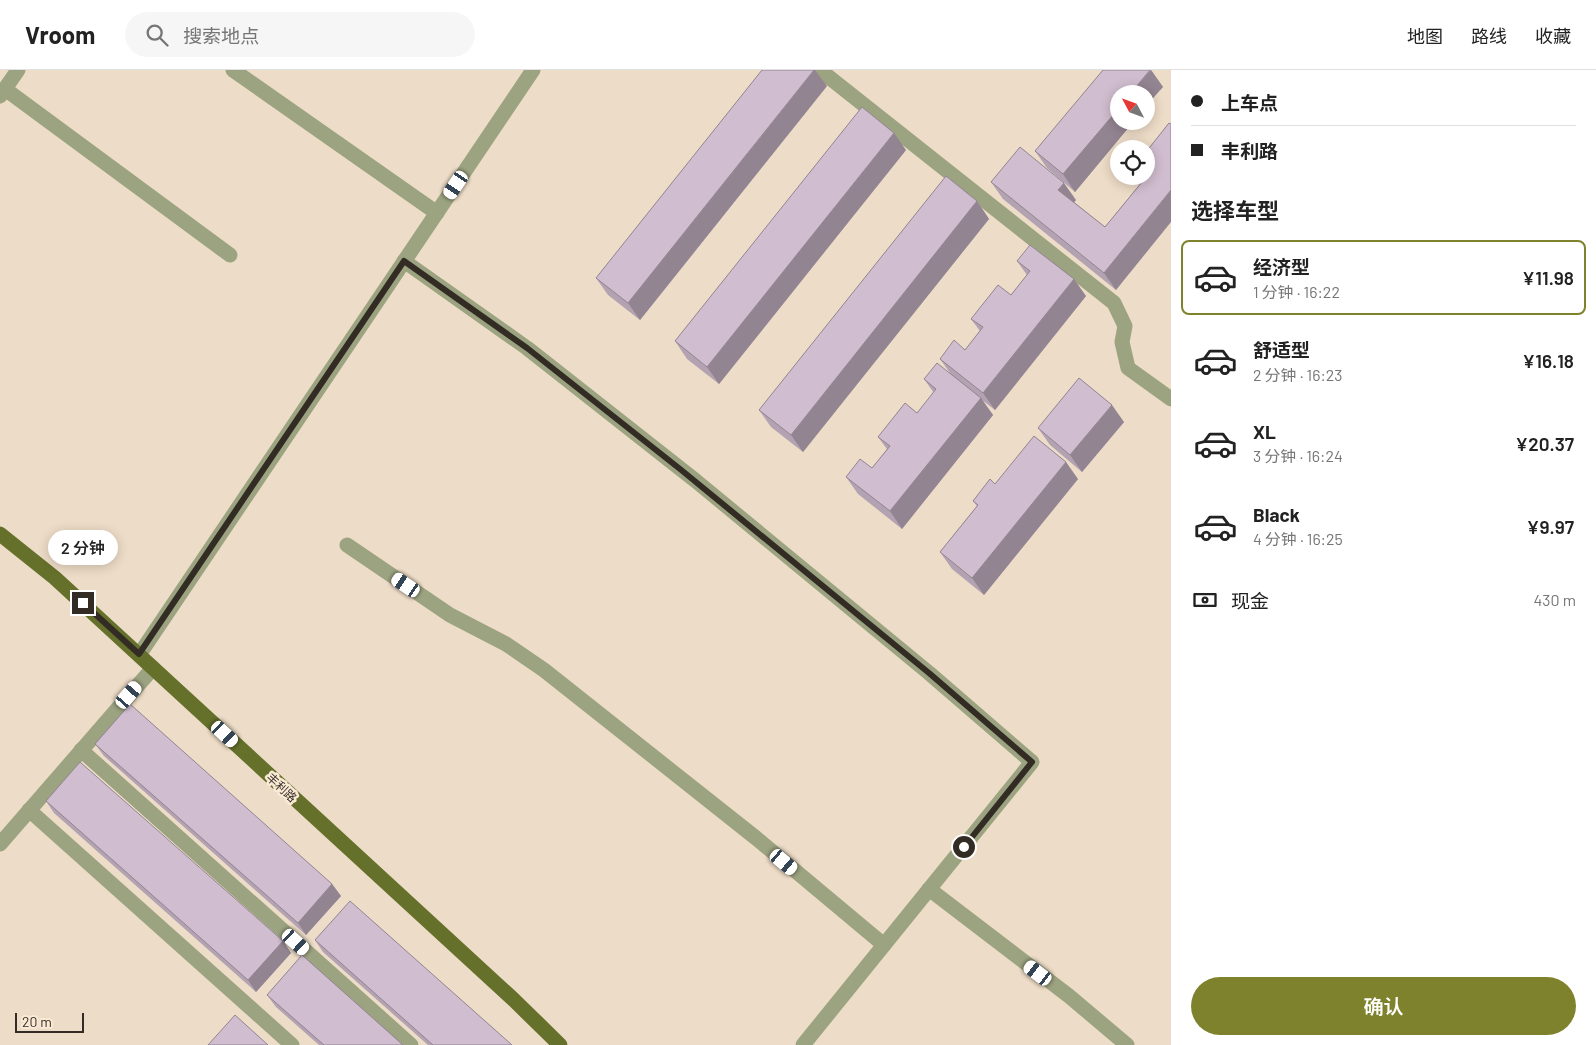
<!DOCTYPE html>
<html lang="zh">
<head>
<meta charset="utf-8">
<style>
	:root { --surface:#fff; --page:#f6f6f6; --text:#222; --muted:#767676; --line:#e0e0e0; --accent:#7f822c }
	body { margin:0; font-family:Barlow,"Noto Sans SC",sans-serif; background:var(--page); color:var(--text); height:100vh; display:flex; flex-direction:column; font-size:19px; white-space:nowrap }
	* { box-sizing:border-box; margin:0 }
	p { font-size:16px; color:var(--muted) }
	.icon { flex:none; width:28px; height:28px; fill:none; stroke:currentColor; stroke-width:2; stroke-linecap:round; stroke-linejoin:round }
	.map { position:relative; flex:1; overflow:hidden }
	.side { display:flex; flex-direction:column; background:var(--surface); width:425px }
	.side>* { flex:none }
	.guide { display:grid; align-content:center; height:110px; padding:0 20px; background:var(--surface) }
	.needle { width:32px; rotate:311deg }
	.buttons { position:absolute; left:1110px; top:15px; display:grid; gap:10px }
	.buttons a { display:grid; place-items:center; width:45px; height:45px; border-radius:50%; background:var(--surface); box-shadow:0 2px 12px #0003; font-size:25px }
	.scale { position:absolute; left:15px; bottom:12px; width:69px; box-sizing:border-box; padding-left:5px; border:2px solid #332c24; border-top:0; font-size:14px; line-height:18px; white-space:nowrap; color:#332c24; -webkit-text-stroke:4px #fae9d4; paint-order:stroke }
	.end { position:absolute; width:22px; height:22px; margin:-11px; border:6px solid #332c24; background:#fff; box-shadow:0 0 0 2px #fff }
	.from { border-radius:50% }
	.bubble { position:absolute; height:35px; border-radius:18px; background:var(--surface); box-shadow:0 2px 12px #0003; font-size:16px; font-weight:600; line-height:35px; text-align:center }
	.car { position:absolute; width:15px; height:30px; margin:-15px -8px; border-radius:6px; box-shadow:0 0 4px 1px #0007; background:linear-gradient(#fff 24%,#345 0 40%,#fff 0 76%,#345 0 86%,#fff 0) }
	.guide b { display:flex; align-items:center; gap:18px; height:48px; font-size:19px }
	.guide b+b { border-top:1px solid var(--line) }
	.guide i { width:12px; height:12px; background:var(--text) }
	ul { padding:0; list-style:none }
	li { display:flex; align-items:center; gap:15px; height:75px; margin:0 10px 8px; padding:0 10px; border:2px solid transparent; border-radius:8px }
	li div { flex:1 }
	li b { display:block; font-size:19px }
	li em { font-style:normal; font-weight:600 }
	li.current { border-color:var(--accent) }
	li>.icon { width:45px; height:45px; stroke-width:1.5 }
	h2 { padding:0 20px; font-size:22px; line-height:60px }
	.pay { display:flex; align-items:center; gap:12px; height:55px; padding:0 20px; font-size:19px }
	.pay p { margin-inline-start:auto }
	.action { display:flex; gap:10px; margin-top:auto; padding:10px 20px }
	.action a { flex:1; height:58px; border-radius:30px; background:var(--accent); color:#fff; font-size:20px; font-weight:600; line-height:58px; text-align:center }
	header { display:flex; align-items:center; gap:30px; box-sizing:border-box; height:70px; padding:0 25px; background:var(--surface); border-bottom:1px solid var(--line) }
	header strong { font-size:24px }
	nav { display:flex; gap:28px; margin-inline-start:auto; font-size:18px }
	.search { width:350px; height:45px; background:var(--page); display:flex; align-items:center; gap:12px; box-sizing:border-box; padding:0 18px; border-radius:28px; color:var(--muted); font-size:19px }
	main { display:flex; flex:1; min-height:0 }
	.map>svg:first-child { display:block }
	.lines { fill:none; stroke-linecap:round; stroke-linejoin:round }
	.minor { stroke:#9ca380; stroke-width:15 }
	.major { stroke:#65702b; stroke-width:15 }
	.wall { fill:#b3a3b2 }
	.shaded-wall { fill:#928491 }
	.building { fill:#d0bdcf; stroke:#928491 }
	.route { stroke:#332c24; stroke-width:6 }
	.labels { text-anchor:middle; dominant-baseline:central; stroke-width:5; stroke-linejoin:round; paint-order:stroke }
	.street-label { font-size:12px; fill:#332c24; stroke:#fae9d4 }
</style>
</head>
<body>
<header>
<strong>Vroom</strong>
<div class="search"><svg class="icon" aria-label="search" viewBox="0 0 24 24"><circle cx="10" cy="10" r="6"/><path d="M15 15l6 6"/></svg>搜索地点</div>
<nav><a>地图</a><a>路线</a><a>收藏</a></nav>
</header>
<main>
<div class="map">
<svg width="1171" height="975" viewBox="0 0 1171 975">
	<rect width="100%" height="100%" fill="#eddcc7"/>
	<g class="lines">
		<g class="minor">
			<path d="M233,0L437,143"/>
			<path d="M820,0L1114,233L1125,256L1122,272L1128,298L1171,329"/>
			<path d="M5,19L230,185"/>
			<path d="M0,26L18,0"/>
			<path d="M404,191L527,278L696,411L929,603L1032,692L803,975"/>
			<path d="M347,475L450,545L506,574L544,600L756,768L884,875"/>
			<path d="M139,585L533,0"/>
			<path d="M81,680L411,975"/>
			<path d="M29,740L292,975"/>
			<path d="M0,774L153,598"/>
			<path d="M929,819L1069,926L1127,975"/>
		</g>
		<path class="major" d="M0,464L55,508L514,930L560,975"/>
	</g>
	<g class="wall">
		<path d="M1151,0L1163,17L1119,51H1134L1075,122L1047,98L1035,81Z"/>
		<path d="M827,16L640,250L608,225L596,208Z"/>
		<path d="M1169,53L1116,220L1003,129L991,112L1076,130L1074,132L1105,157L1144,109L1142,106H1146V82Z"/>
		<path d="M906,80L719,314L687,289L675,271Z"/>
		<path d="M977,131L989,149L803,382L771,357L759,340Z"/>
		<path d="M1017,191L1086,226L995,340L982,330L993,345L902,459L858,424L846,407L872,398L887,379L878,367L917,343L934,323L924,309L950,303L940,289L965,280L980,261L971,249L1011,225L1027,205Z"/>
		<path d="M1124,352L1082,402L1050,375L1038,358Z"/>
		<path d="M1078,409L984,525L952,499L940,482L977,436L973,431L995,414Z"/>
		<path d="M95,674L332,814L341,826L306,865L104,686Z"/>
		<path d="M46,731L283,871L291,883L256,922L54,743Z"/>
		<path d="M315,870L512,975H428L323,882Z"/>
		<path d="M267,925L403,975H319L276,937Z"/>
	</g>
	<g class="shaded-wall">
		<path d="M814,0H815L827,16L640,250L628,233Z"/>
		<path d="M1151,0L1163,17L1146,36V24H1130Z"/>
		<path d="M1119,38V51H1134L1075,122L1063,104Z"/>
		<path d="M894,63L906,80L719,314L707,297Z"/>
		<path d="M1064,113L1076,130L1070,137L1058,120Z"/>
		<path d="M1171,120V152L1116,220L1104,203Z"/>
		<path d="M977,131L989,149L803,382L791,365Z"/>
		<path d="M1074,209L1086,226L995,340L983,323Z"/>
		<path d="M981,328L993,345L902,459L890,441Z"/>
		<path d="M1112,335L1124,352L1082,402L1070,385Z"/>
		<path d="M1066,392L1078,409L984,525L972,508Z"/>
		<path d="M332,814L341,826L306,865L298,853Z"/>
		<path d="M283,871L291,883L256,922L248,910Z"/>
	</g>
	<g class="building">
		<path d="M762,0H814L628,233L596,208Z"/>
		<path d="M1103,0H1150L1130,24H1119V38L1063,104L1035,81Z"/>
		<path d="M862,37L894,63L707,297L675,271Z"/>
		<path d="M1169,53L1171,54V120L1104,203L991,112L1020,77L1064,113L1058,120L1105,157L1147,106L1146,105V82Z"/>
		<path d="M946,106L977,131L791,365L759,340Z"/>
		<path d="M1030,175L1074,209L983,323L940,289L954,270L965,280L983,257L971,249L998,215L1011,225L1030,201L1017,191Z"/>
		<path d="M937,293L981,328L890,441L846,407L860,389L872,398L890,376L878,367L905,333L917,343L936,319L924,309Z"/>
		<path d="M1079,308L1112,335L1070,385L1038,358Z"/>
		<path d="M1034,366L1066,392L972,508L940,482L978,435L973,431L990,409L995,414Z"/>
		<path d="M130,634L332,814L298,853L95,674Z"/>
		<path d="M80,692L283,871L248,910L46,731Z"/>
		<path d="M350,831L512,975H433L315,870Z"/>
		<path d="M302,885L403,975H324L267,925Z"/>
		<path d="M235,945L268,975H208Z"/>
	</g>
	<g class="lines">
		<path class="route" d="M83,533L139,584L404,191L527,278L680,399L929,603L1032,692L964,777"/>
	</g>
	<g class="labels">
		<g class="street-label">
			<text transform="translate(282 717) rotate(43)">丰利路</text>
		</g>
	</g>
</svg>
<div class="buttons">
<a><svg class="needle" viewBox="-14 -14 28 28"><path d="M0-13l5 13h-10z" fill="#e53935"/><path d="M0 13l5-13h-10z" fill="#767676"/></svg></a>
<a><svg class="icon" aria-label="locate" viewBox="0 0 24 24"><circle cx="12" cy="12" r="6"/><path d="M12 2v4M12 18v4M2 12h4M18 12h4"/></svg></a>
</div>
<div class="scale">20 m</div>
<i class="end from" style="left:964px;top:777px"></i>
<i class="end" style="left:83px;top:533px"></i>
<div class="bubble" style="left:48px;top:460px;width:70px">2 分钟</div>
<i class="car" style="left:456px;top:115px;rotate:214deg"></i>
<i class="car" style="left:406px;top:515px;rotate:304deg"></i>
<i class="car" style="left:129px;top:625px;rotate:41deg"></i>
<i class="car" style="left:225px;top:664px;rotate:133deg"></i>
<i class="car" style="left:784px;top:792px;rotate:130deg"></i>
<i class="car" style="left:296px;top:872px;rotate:132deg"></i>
<i class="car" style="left:1038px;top:903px;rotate:307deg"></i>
</div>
<section class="side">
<div class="guide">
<b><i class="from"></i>上车点</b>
<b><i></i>丰利路</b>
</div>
<h2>选择车型</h2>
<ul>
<li class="current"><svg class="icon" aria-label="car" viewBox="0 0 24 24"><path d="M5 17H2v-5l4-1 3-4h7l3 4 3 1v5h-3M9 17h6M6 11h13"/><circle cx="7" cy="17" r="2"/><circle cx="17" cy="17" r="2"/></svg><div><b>经济型</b><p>1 分钟 · 16:22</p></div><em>¥11.98</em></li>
<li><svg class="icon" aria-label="car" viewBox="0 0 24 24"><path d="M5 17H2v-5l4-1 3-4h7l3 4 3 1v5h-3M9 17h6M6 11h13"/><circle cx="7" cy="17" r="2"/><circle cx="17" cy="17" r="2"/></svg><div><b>舒适型</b><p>2 分钟 · 16:23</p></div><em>¥16.18</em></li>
<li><svg class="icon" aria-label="car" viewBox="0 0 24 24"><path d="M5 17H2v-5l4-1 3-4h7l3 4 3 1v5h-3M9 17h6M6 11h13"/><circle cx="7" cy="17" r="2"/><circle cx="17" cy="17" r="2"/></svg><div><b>XL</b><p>3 分钟 · 16:24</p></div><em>¥20.37</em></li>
<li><svg class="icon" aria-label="car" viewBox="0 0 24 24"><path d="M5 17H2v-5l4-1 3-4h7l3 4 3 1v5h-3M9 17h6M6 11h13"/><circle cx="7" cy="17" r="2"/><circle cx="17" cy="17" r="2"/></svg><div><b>Black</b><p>4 分钟 · 16:25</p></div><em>¥9.97</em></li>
</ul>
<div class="pay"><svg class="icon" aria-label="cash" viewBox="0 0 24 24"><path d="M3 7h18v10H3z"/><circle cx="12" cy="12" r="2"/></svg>现金<p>430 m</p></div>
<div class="action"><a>确认</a></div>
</section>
</main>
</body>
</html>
